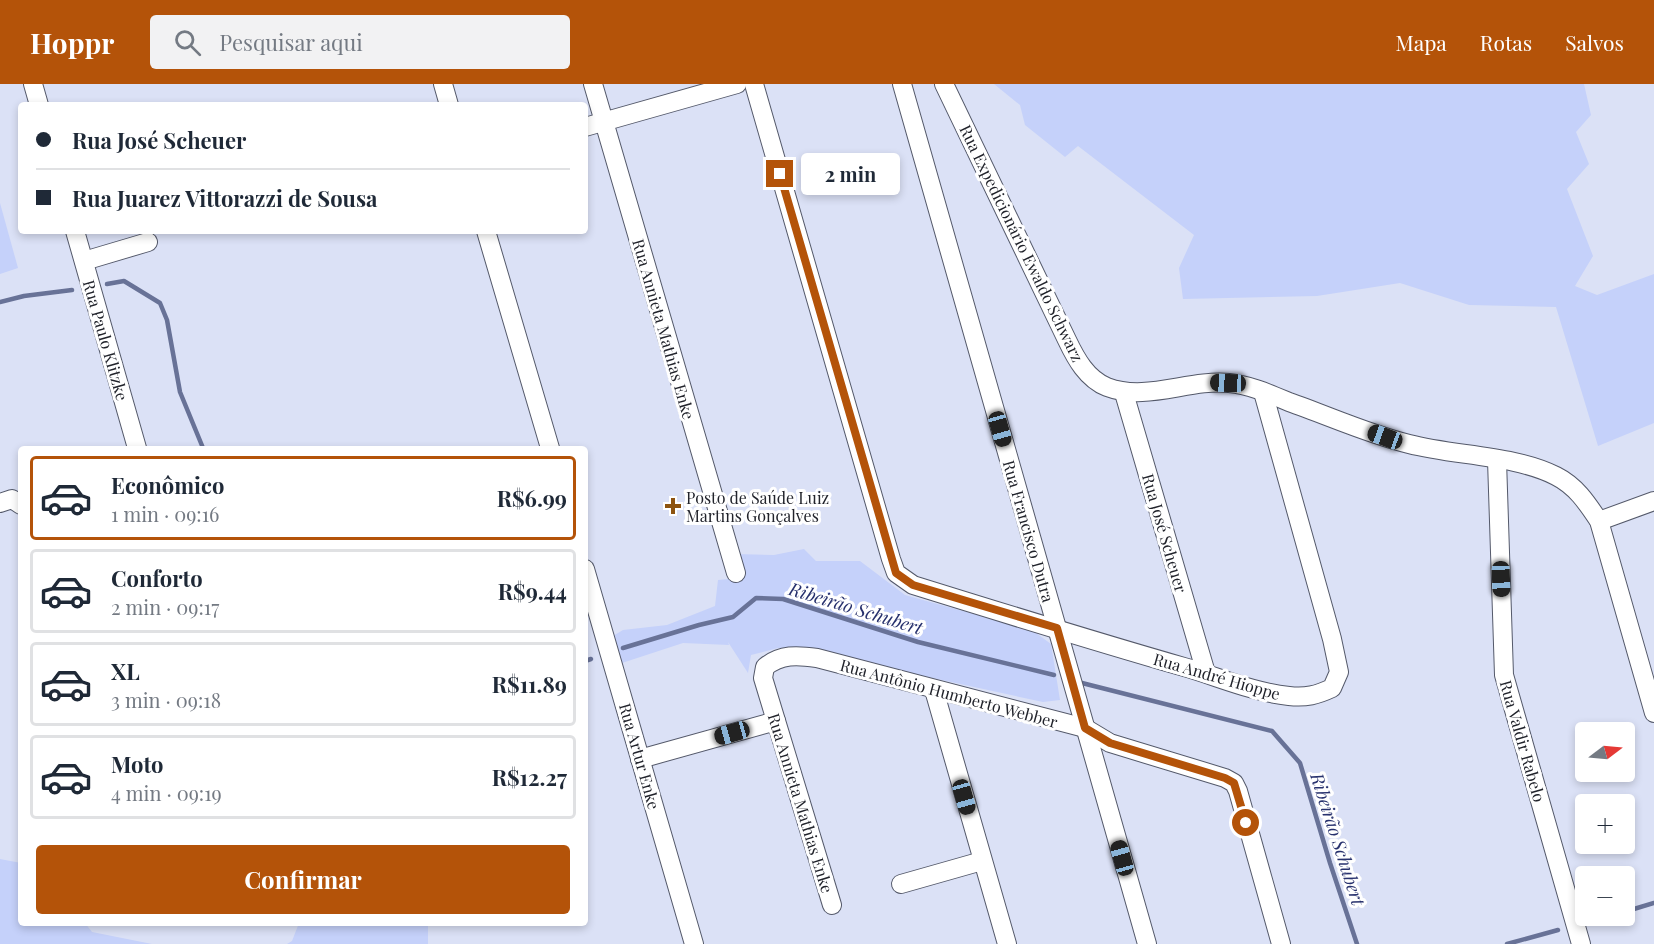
<!DOCTYPE html>
<html lang="pt">
<head>
<meta charset="utf-8">
<style>
	:root { --surface:#fff; --page:#f2f2f3; --text:#1f2937; --muted:#747a83; --line:#e0e1e3; --accent:#b45309 }
	body { margin:0; font-family:"Playfair Display",serif; background:var(--page); color:var(--text); height:100vh; display:flex; flex-direction:column; font-size:22px; white-space:nowrap }
	* { box-sizing:border-box; margin:0 }
	p { font-size:20px; color:var(--muted) }
	.icon { flex:none; width:33px; height:33px; fill:none; stroke:currentColor; stroke-width:2; stroke-linecap:round; stroke-linejoin:round }
	.map { position:relative; flex:1; overflow:hidden }
	.details { position:absolute; left:18px; top:362px; width:570px; height:480px; display:flex; flex-direction:column; background:var(--surface); border-radius:6px; box-shadow:0 3px 9px #0003 }
	.details>* { flex:none }
	.top-card { position:absolute; left:18px; top:18px; width:570px; height:132px; border-radius:6px; box-shadow:0 3px 9px #0003; display:grid; align-content:center; height:132px; padding:0 18px; background:var(--surface) }
	.needle { width:39px; rotate:74deg }
	.controls { position:absolute; left:1575px; top:638px; display:grid; gap:12px }
	.controls a { display:grid; place-items:center; width:60px; height:60px; border-radius:6px; background:var(--surface); box-shadow:0 3px 9px #0003; font-size:30px }
	.end { position:absolute; width:27px; height:27px; margin:-14px; border:8px solid #b45309; background:#fff; box-shadow:0 0 0 3px #fff }
	.from { border-radius:50% }
	.bubble { position:absolute; height:42px; border-radius:6px; background:var(--surface); box-shadow:0 3px 9px #0003; font-size:20px; font-weight:700; line-height:42px; text-align:center }
	.car { position:absolute; width:18px; height:36px; margin:-18px -9px; border-radius:8px; box-shadow:0 0 4px 2px #0007; background:linear-gradient(#222 24%,#8ab4d8 0 40%,#222 0 76%,#8ab4d8 0 86%,#222 0) }
	.top-card b { display:flex; align-items:center; gap:21px; height:57px; font-size:22px }
	.top-card b+b { border-top:2px solid var(--line) }
	.top-card i { width:15px; height:15px; background:var(--text) }
	ul { padding:10px 0 0; list-style:none }
	li { display:flex; align-items:center; gap:18px; height:84px; margin:0 12px 9px; padding:0 6px; border:3px solid var(--line); border-radius:6px }
	li div { flex:1 }
	li b { display:block; font-size:22px }
	li em { font-style:normal; font-weight:700 }
	li.current { border-color:var(--accent) }
	li>.icon { width:54px; height:54px; stroke-width:1.5 }
	.button { display:flex; gap:12px; margin-top:auto; padding:12px 18px }
	.button a { flex:1; height:69px; border-radius:6px; background:var(--accent); color:#fff; font-size:24px; font-weight:700; line-height:69px; text-align:center }
	header { display:flex; align-items:center; gap:36px; box-sizing:border-box; height:84px; padding:0 30px; background:var(--accent); color:#fff }
	header strong { font-size:28px }
	nav { display:flex; gap:33px; margin-inline-start:auto; font-size:21px }
	.search { width:420px; height:54px; background:var(--page); display:flex; align-items:center; gap:15px; box-sizing:border-box; padding:0 21px; border-radius:6px; color:var(--muted); font-size:22px }
	.map>svg:first-child { display:block }
	.green { fill:#c5d1fa }
	.lines { fill:none; stroke-linecap:round; stroke-linejoin:round }
	.stream { stroke:#687297; stroke-width:4.5 }
	.minor-casing { stroke:#54596a; stroke-width:20 }
	.minor { stroke:#fff; stroke-width:18 }
	.route { stroke:#b45309; stroke-width:8 }
	.poi-dot { fill:#8d530f; stroke:#fff; stroke-width:2 }
	.labels { text-anchor:middle; dominant-baseline:central; stroke-width:6; stroke-linejoin:round; paint-order:stroke }
	.street-label { font-size:16px; fill:#21232b; stroke:#fff }
	.poi-label { font-size:16px; fill:#21232b; stroke:#fff; text-anchor:start }
	.water-label { font-size:18px; font-style:italic; fill:#27316d; stroke:#fff }
</style>
</head>
<body>
<header>
<strong>Hoppr</strong>
<div class="search"><svg class="icon" aria-label="search" viewBox="0 0 24 24"><circle cx="10" cy="10" r="6"/><path d="M15 15l6 6"/></svg>Pesquisar aqui</div>
<nav><a>Mapa</a><a>Rotas</a><a>Salvos</a></nav>
</header>
<div class="map">
<svg width="1654" height="860" viewBox="0 0 1654 860">
	<rect width="100%" height="100%" fill="#dbe1f6"/>
	<g class="green">
		<path d="M994,0H1584L1591,31L1576,48L1589,80L1567,105L1593,172L1575,202L1597,211L1654,190V339L1598,362L1556,223L1469,221L1400,199L1317,212L1183,215L1179,184L1194,151L1078,62L1065,73L1025,41L1020,21Z"/>
		<path d="M0,119L18,184L0,190Z"/>
		<path d="M804,465L816,477H860L905,511L1032,546L1051,560L1060,616L1043,618L808,567L778,564L751,571L748,589L728,558L729,561L683,559L622,579L613,552L623,546L667,541L715,522L718,496L728,495L735,470L774,471Z"/>
		<path d="M0,775L21,779V838L85,839L92,848L152,860H0Z"/>
		<path d="M299,839H428V860H287L292,857Z"/>
	</g>
	<g class="lines">
		<g class="stream">
			<path d="M107,200L124,197L160,219L167,236L180,308L203,364"/>
			<path d="M0,218L24,212L72,206"/>
			<path d="M623,564L699,541L733,533L756,514L783,515L918,558L1054,591"/>
			<path d="M585,577L591,575"/>
			<path d="M1082,599L1272,647L1300,679L1330,779L1357,860"/>
			<path d="M1624,828L1654,819"/>
			<path d="M1588,839L1613,831"/>
			<path d="M1507,860L1558,846"/>
		</g>
		<defs>
			<g id="minor">
				<path d="M33,0L39,21"/>
				<path d="M443,0L449,21"/>
				<path d="M593,0L736,489"/>
				<path d="M754,0L891,475L896,489L913,501C1003,529 1093,557 1184,583C1219,593 1252,608 1289,612C1306,614 1317,611 1332,604L1339,588L1332,555L1263,308"/>
				<path d="M902,0L1147,860"/>
				<path d="M944,0L1067,256C1076,275 1087,295 1107,303C1146,318 1189,295 1229,299C1250,301 1270,310 1289,318C1329,332 1368,350 1409,360C1455,372 1515,371 1556,392C1576,402 1587,419 1599,437L1654,629"/>
				<path d="M585,43L737,0"/>
				<path d="M75,147L137,364"/>
				<path d="M486,147L550,364"/>
				<path d="M84,177L148,158"/>
				<path d="M1124,309L1206,589"/>
				<path d="M1497,376L1504,591L1581,860"/>
				<path d="M0,419L12,415L21,421"/>
				<path d="M1599,437L1654,417"/>
				<path d="M585,485L694,860"/>
				<path d="M934,606L1007,860"/>
				<path d="M640,675L776,637"/>
				<path d="M901,800L982,777"/>
				<path d="M832,821L763,594L765,583C781,570 797,571 817,574L1085,644L1110,659L1225,694L1234,699L1238,707L1281,860"/>
			</g>
		</defs>
		<use href="#minor" class="minor-casing"/>
		<use href="#minor" class="minor"/>
	</g>
	<g class="lines">
		<path class="route" d="M780,90L896,489L913,501L1057,544L1085,644L1110,659L1225,694L1234,699L1246,739"/>
	</g>
	<path class="poi-dot" d="M670 413h6v6h6v6h-6v6h-6v-6h-6v-6h6z"/>
	<g class="labels">
		<g class="street-label">
			<text transform="translate(1022 159) rotate(64)">Rua Expedicionário Ewaldo Schwarz</text>
			<text transform="translate(664 245) rotate(74)">Rua Annieta Mathias Enke</text>
			<text transform="translate(106 256) rotate(74)">Rua Paulo Klitzke</text>
			<text transform="translate(1029 447) rotate(74)">Rua Francisco Dutra</text>
			<text transform="translate(1165 449) rotate(74)">Rua José Scheuer</text>
			<text transform="translate(1217 592) rotate(16)">Rua André Hioppe</text>
			<text transform="translate(949 609) rotate(15)">Rua Antônio Humberto Webber</text>
			<text transform="translate(1523 657) rotate(74)">Rua Valdir Rabelo</text>
			<text transform="translate(640 672) rotate(74)">Rua Artur Enke</text>
			<text transform="translate(801 719) rotate(73)">Rua Annieta Mathias Enke</text>
		</g>
		<g class="poi-label">
			<text x="686" y="413">Posto de Saúde Luiz<tspan x="686" dy="18">Martins Gonçalves</tspan></text>
		</g>
		<g class="water-label">
			<text transform="translate(856 524) rotate(17)">Ribeirão Schubert</text>
			<text transform="translate(1338 755) rotate(72)">Ribeirão Schubert</text>
		</g>
	</g>
</svg>
<div class="controls">
<a><svg class="needle" viewBox="-14 -14 28 28"><path d="M0-13l5 13h-10z" fill="#e53935"/><path d="M0 13l5-13h-10z" fill="#747a83"/></svg></a>
<a>+</a>
<a>−</a>
</div>
<i class="end from" style="left:1246px;top:739px"></i>
<i class="end" style="left:780px;top:90px"></i>
<div class="bubble" style="left:801px;top:69px;width:99px">2 min</div>
<i class="car" style="left:1228px;top:299px;rotate:272deg"></i>
<i class="car" style="left:1000px;top:345px;rotate:164deg"></i>
<i class="car" style="left:1385px;top:353px;rotate:290deg"></i>
<i class="car" style="left:1501px;top:495px;rotate:178deg"></i>
<i class="car" style="left:732px;top:649px;rotate:254deg"></i>
<i class="car" style="left:964px;top:713px;rotate:164deg"></i>
<i class="car" style="left:1122px;top:774px;rotate:344deg"></i>
<div class="top-card">
<b><i class="from"></i>Rua José Scheuer</b>
<b><i></i>Rua Juarez Vittorazzi de Sousa</b>
</div>
<section class="details">
<ul>
<li class="current"><svg class="icon" aria-label="car" viewBox="0 0 24 24"><path d="M5 17H2v-5l4-1 3-4h7l3 4 3 1v5h-3M9 17h6M6 11h13"/><circle cx="7" cy="17" r="2"/><circle cx="17" cy="17" r="2"/></svg><div><b>Econômico</b><p>1 min · 09:16</p></div><em>R$6.99</em></li>
<li><svg class="icon" aria-label="car" viewBox="0 0 24 24"><path d="M5 17H2v-5l4-1 3-4h7l3 4 3 1v5h-3M9 17h6M6 11h13"/><circle cx="7" cy="17" r="2"/><circle cx="17" cy="17" r="2"/></svg><div><b>Conforto</b><p>2 min · 09:17</p></div><em>R$9.44</em></li>
<li><svg class="icon" aria-label="car" viewBox="0 0 24 24"><path d="M5 17H2v-5l4-1 3-4h7l3 4 3 1v5h-3M9 17h6M6 11h13"/><circle cx="7" cy="17" r="2"/><circle cx="17" cy="17" r="2"/></svg><div><b>XL</b><p>3 min · 09:18</p></div><em>R$11.89</em></li>
<li><svg class="icon" aria-label="car" viewBox="0 0 24 24"><path d="M5 17H2v-5l4-1 3-4h7l3 4 3 1v5h-3M9 17h6M6 11h13"/><circle cx="7" cy="17" r="2"/><circle cx="17" cy="17" r="2"/></svg><div><b>Moto</b><p>4 min · 09:19</p></div><em>R$12.27</em></li>
</ul>
<div class="button"><a>Confirmar</a></div>
</section>
</div>
</body>
</html>
